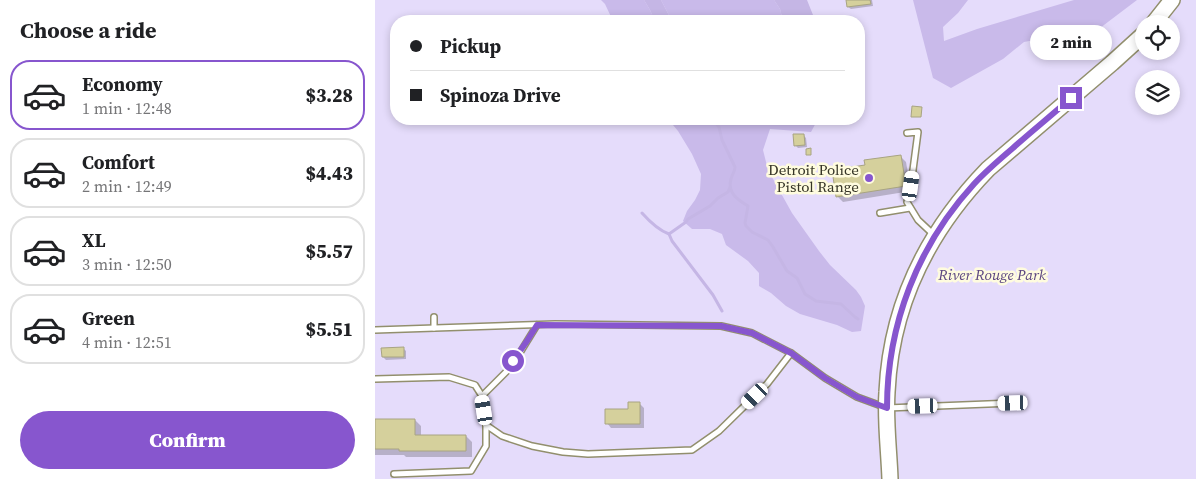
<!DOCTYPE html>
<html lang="en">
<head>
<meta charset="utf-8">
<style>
	:root { --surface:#fff; --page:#f2f2f2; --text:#202124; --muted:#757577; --line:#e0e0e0; --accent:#8756ce }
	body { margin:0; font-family:"Source Serif 4",serif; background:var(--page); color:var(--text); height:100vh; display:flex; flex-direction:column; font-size:19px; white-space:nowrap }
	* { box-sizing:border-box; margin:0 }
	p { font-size:16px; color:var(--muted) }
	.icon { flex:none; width:28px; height:28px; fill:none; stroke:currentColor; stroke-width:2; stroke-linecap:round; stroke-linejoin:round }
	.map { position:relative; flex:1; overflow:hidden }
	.side { display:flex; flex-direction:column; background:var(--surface); width:375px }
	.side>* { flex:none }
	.top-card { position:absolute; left:15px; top:15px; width:475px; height:110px; border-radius:20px; box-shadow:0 2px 8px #0003; display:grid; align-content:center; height:110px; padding:0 20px; background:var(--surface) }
	.fabs { position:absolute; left:760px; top:15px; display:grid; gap:10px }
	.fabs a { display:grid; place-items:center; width:45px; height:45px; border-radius:50%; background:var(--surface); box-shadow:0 2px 8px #0003; font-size:25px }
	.end { position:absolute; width:22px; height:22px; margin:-11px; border:6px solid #8756ce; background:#fff; box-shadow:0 0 0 2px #fff }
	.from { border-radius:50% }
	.bubble { position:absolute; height:35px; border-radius:18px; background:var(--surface); box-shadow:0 2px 8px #0003; font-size:16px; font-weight:800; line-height:35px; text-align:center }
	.car { position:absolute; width:15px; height:30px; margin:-15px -8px; border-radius:6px; box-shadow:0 0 4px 1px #0007; background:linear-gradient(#fff 24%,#345 0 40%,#fff 0 76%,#345 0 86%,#fff 0) }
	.top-card b { display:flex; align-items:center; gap:18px; height:48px; font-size:19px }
	.top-card b+b { border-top:1px solid var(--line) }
	.top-card i { width:12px; height:12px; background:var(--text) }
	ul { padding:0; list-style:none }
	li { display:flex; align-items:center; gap:15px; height:70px; margin:0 10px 8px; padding:0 10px; border:2px solid var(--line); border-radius:20px }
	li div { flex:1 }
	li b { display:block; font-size:19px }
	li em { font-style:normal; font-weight:800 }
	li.selected { border-color:var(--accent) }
	li>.icon { width:45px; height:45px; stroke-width:1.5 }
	h2 { padding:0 20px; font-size:22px; line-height:60px }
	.cta { display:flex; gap:10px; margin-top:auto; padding:10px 20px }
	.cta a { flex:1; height:58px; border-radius:30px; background:var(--accent); color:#fff; font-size:20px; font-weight:800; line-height:58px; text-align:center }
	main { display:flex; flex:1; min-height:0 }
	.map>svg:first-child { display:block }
	.green { fill:#e5dcfb; fill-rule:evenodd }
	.forest { fill:#c9baea }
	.water { fill:#c5b6e5 }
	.shadow { fill:#0003 }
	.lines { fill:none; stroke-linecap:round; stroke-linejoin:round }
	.stream { stroke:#c5b6e5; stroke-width:3 }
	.building { fill:#d5d09c; stroke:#a8a482 }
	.lane-casing { stroke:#928f6d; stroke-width:8 }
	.secondary-casing { stroke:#928f6d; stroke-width:18 }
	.lane { stroke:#fff; stroke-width:5 }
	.secondary { stroke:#fff; stroke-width:15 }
	.route { stroke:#8756ce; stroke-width:6 }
	.poi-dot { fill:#8756ce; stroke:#fffcdf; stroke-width:2 }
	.labels { text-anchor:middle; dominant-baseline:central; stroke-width:5; stroke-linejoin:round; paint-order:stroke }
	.poi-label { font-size:15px; fill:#363527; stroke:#fffcdf; text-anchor:end }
	.park-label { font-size:15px; font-style:italic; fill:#5b4580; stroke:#fffcdf }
</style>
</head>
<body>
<main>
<section class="side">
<h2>Choose a ride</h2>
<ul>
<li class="selected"><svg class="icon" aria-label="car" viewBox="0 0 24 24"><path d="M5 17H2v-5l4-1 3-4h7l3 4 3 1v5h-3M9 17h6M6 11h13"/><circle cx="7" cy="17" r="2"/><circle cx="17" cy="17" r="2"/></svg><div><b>Economy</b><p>1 min · 12:48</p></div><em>$3.28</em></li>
<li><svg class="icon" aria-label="car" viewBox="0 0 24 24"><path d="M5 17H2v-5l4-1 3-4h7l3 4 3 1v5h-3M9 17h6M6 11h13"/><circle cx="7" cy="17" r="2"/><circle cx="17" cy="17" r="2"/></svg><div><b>Comfort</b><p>2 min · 12:49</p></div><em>$4.43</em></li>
<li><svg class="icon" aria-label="car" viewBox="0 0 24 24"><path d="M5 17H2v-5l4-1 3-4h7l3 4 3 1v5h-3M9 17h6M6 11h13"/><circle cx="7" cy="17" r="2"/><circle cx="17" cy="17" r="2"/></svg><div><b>XL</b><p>3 min · 12:50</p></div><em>$5.57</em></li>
<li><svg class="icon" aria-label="car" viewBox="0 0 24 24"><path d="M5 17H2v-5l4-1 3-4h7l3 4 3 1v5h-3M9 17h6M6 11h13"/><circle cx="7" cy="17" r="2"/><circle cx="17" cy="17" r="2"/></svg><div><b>Green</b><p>4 min · 12:51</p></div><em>$5.51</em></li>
</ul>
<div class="cta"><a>Confirm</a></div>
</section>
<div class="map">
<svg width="821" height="479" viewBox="0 0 821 479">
	<rect width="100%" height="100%" fill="#fffcdf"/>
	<path class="green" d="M0,0H821V479H0ZM21,21H484V119H21ZM769,24H796V51H769ZM769,79H796V106H769Z"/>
	<g class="forest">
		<path d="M226,0H269L275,10L280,21H238L230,4Z"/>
		<path d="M286,0H399L405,9L408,21H297Z"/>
		<path d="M538,0H593L583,13L568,27L569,41L602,29L699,0H762L725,28L649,42L628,59L576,88L558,78Z"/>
		<path d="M293,119H443L436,132L395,129L388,150L393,170L417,213L444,251L455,265L481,290L486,297L490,306L486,331L477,332L462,325L425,314L411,306L396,293L384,286V273L373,261L351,245L347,234L335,229H317L308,221L312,211L320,200L325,190L326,174L317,154L303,131Z"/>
	</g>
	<g class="water">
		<path d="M269,0H286L297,21H280L275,10Z"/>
		<path d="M399,0H432L438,15L437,21H408L405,9Z"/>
	</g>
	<g class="shadow">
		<path d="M472,0H497L498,6L476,9L473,7Z"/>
		<path d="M428,135L431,138L432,147L423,148L420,145Z"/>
		<path d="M525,156L531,162L536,191L468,202L462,196L491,166Z"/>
		<path d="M28,348L31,351V359L11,360L8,357Z"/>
		<path d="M264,403L269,408V428H236L232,423L254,410Z"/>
		<path d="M0,420H40L46,426V436H91L97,442V457H31L29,455H0Z"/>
	</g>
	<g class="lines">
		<g class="stream">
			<path d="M337,119L344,127L347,140L360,167C360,172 357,174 356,179C352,193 363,200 373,206L370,223L371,226L377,232L393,240L398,247L412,271L422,278L430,294L441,301L466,304L480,317L483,319"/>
			<path d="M267,213C275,222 283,230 294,234L297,241L338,295L347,311"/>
			<path d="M294,234L311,222L313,219L335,206L343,198L353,192L355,187"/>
		</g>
	</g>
	<g class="building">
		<path d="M471,0H495L496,4L472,7Z"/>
		<path d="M537,106L547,107L546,117H536Z"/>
		<path d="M418,134H429L430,145L419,146Z"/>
		<path d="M436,148V155H431V149Z"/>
		<path d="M526,155L531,186L461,197L457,170L490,165L489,160Z"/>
		<path d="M29,347V357H7L6,348Z"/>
		<path d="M253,402H265V424H230V409H253Z"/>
		<path d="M0,419H40V435H91V451H24V449H0Z"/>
	</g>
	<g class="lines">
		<defs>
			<g id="lane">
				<path d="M532,133L543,132L536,185L532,202L543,220L559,235"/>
				<path d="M505,213L535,208"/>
				<path d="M59,317V328"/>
				<path d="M0,330L180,324L346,326L377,333L416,353L450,378L482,397L512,408L638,403"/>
				<path d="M0,379L74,377L100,385L107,396L111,425L127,436L157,446L188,452L213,454L317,450L344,431L392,384L416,353"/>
				<path d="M107,396L131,372L146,351L162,325"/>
				<path d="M19,474L96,471L111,446V425"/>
			</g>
			<g id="secondary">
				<path d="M778,24L797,0"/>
				<path d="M515,479C514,450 510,421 512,392C516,304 553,231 613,169L737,63L769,34"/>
			</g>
		</defs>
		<use href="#lane" class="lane-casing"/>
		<use href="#secondary" class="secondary-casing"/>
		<use href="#lane" class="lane"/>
		<use href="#secondary" class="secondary"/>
	</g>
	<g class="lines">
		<path class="route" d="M138,361L152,341L162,325L346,326L377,333L416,353L450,378L482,397L512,408C512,324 543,245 599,184C611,171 625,159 638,148C657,131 677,115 696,98"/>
	</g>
	<circle class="poi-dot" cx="494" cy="178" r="5"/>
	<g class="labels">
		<g class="poi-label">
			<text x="484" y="169">Detroit Police<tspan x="484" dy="17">Pistol Range</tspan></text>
		</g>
		<g class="park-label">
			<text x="617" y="274">River Rouge Park</text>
		</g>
	</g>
</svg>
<div class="fabs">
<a><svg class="icon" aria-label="locate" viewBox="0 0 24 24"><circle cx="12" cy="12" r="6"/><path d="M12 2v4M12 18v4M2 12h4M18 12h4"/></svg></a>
<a><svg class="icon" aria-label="layers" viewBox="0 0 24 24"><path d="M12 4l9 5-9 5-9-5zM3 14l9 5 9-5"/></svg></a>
</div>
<i class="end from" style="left:138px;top:361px"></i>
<i class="end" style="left:696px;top:98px"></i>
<div class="bubble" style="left:655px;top:25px;width:82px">2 min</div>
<i class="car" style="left:536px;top:186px;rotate:8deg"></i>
<i class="car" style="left:380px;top:396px;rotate:226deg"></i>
<i class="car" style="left:638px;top:403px;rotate:268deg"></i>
<i class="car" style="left:548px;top:406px;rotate:268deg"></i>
<i class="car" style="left:109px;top:410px;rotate:351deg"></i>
<div class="top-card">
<b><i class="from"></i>Pickup</b>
<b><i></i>Spinoza Drive</b>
</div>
</div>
</main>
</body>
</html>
